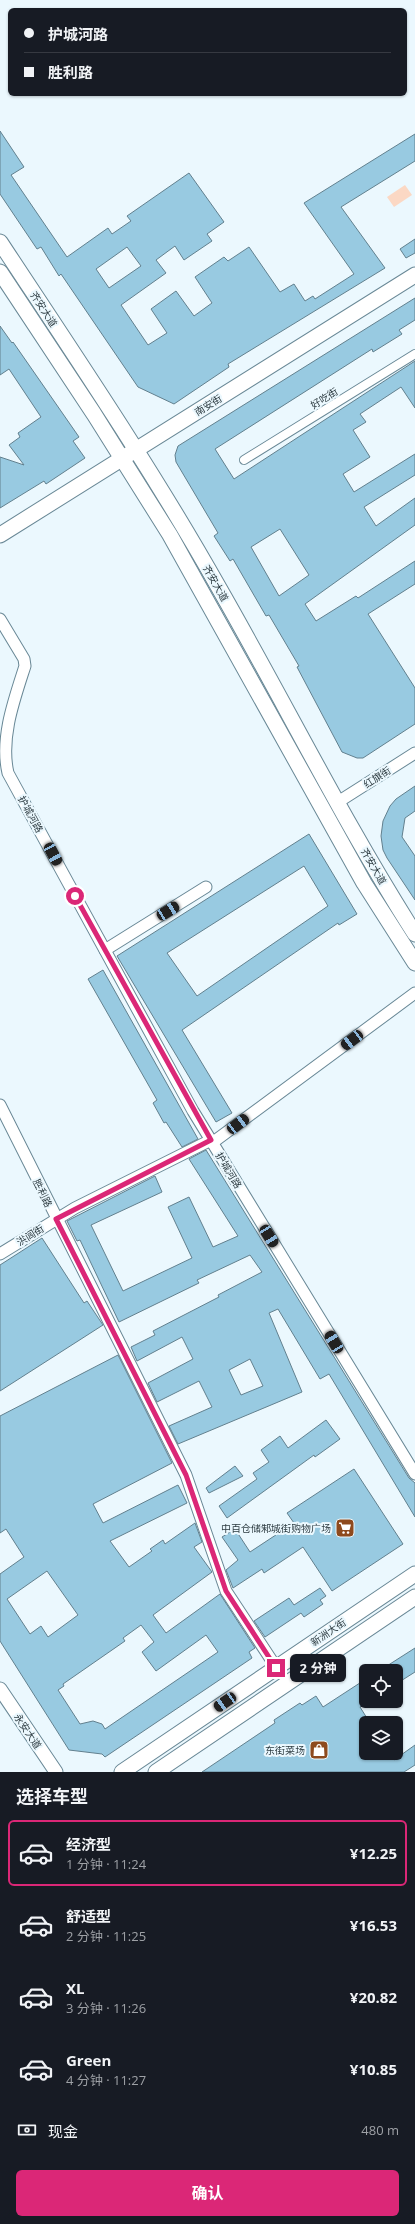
<!DOCTYPE html>
<html lang="zh">
<head>
<meta charset="utf-8">
<style>
	:root { --surface:#171b24; --page:#20242c; --text:#f1f3f6; --muted:#9ea1a6; --line:#363941; --accent:#db2777 }
	body { margin:0; font-family:"Open Sans","Noto Sans SC",sans-serif; background:var(--page); color:var(--text); height:100vh; display:flex; flex-direction:column; font-size:15px; white-space:nowrap }
	* { box-sizing:border-box; margin:0 }
	p { font-size:13px; color:var(--muted) }
	.icon { flex:none; width:22px; height:22px; fill:none; stroke:currentColor; stroke-width:2; stroke-linecap:round; stroke-linejoin:round }
	.map { position:relative; height:1772px; overflow:hidden }
	.panel { display:flex; flex-direction:column; background:var(--surface); flex:1 }
	.panel>* { flex:none }
	.top-card { position:absolute; left:8px; top:8px; width:399px; height:88px; border-radius:6px; box-shadow:0 1px 3px #0004; display:grid; align-content:center; height:88px; padding:0 16px; background:var(--surface) }
	.controls { position:absolute; left:359px; top:1664px; display:grid; gap:8px }
	.controls a { display:grid; place-items:center; width:44px; height:44px; border-radius:6px; background:var(--surface); box-shadow:0 1px 3px #0004; font-size:20px }
	.end { position:absolute; width:18px; height:18px; margin:-9px; border:5px solid #db2777; background:#fff; box-shadow:0 0 0 2px #fff }
	.from { border-radius:50% }
	.bubble { position:absolute; height:28px; border-radius:6px; background:var(--surface); box-shadow:0 1px 3px #0004; font-size:13px; font-weight:700; line-height:28px; text-align:center }
	.car { position:absolute; width:12px; height:24px; margin:-12px -6px; border-radius:5px; box-shadow:0 0 3px 1px #0007; background:linear-gradient(#222 24%,#8ab4d8 0 40%,#222 0 76%,#8ab4d8 0 86%,#222 0) }
	.top-card b { display:flex; align-items:center; gap:14px; height:38px; font-size:15px }
	.top-card b+b { border-top:1px solid var(--line) }
	.top-card i { width:10px; height:10px; background:var(--text) }
	ul { padding:0; list-style:none }
	li { display:flex; align-items:center; gap:12px; height:66px; margin:0 8px 6px; padding:0 8px; border:2px solid transparent; border-radius:6px }
	li div { flex:1 }
	li b { display:block; font-size:15px }
	li em { font-style:normal; font-weight:700 }
	li.current { border-color:var(--accent) }
	li>.icon { width:36px; height:36px; stroke-width:1.5 }
	h2 { padding:0 16px; font-size:18px; line-height:48px }
	.pay { display:flex; align-items:center; gap:10px; height:44px; padding:0 16px; font-size:15px }
	.pay p { margin-inline-start:auto }
	.action { display:flex; gap:8px; margin-top:auto; padding:8px 16px }
	.action a { flex:1; height:46px; border-radius:6px; background:var(--accent); color:#fff; font-size:16px; font-weight:700; line-height:46px; text-align:center }
	.map>svg:first-child { display:block }
	.green { fill:#fbd8c4 }
	.building { fill:#98cae1; stroke:#62808e; fill-rule:evenodd }
	.lines { fill:none; stroke-linecap:round; stroke-linejoin:round }
	.pedestrian-casing { stroke:#698896; stroke-width:10 }
	.minor-casing { stroke:#698896; stroke-width:13 }
	.tertiary-casing { stroke:#698896; stroke-width:15 }
	.secondary-casing { stroke:#698896; stroke-width:17 }
	.pedestrian { stroke:#fff; stroke-width:8 }
	.minor { stroke:#fff; stroke-width:11 }
	.tertiary { stroke:#fff; stroke-width:13 }
	.secondary { stroke:#fff; stroke-width:15 }
	.route { stroke:#db2777; stroke-width:5 }
	.labels { text-anchor:middle; dominant-baseline:central; stroke-width:4; stroke-linejoin:round; paint-order:stroke }
	.street-label { font-size:10px; fill:#2e3c42; stroke:#ebf8fe }
	.poi-label { font-size:10px; fill:#2e3c42; stroke:#ebf8fe; text-anchor:end }
</style>
</head>
<body>
<div class="map">
<svg width="415" height="1772" viewBox="0 0 415 1772">
	<rect width="100%" height="100%" fill="#ebf8fe"/>
	<path class="green" d="M405,185L412,195L394,207L387,197Z"/>
	<g class="building">
		<path d="M0,131L24,167L11,175L67,257L108,228L112,234L131,221L127,216L189,173L224,222L207,234L212,241L184,260L175,246L156,260L166,273L121,305L148,345L167,333L151,309L176,291L194,316L212,303L195,277L224,257L228,261L249,247L280,292L294,284L305,301L313,296L315,299L354,274L304,203L415,134V161L341,207L385,268L228,364L229,367L174,404L138,387L61,274L59,276L41,247L37,249L0,194ZM127,247L141,266L109,288L96,269Z"/>
		<path d="M415,239V253L406,258L400,249Z"/>
		<path d="M415,298V320L399,330L402,334L373,352L372,349L215,449L234,479L415,361V408L401,387L360,414L366,422L353,430L370,457L343,474L354,492L415,454V475L364,507L376,526L415,498V525L305,604L316,621L356,596L358,598L415,561V584L368,614L415,688V724L363,758H357L342,752L297,667L299,666L269,615L266,616L233,559L230,561L214,536L218,533L176,462L175,455L178,446ZM280,529L309,575L279,596L251,547Z"/>
		<path d="M0,326L12,343L13,342L79,437L73,441L85,458L46,484L44,481L0,508V457L24,465L9,445L20,437L18,433L41,417L9,369L0,375Z"/>
		<path d="M415,786V811L405,818L402,837L415,856V900L387,858L383,850L381,836L383,821L390,806L396,799Z"/>
		<path d="M309,834L357,914L339,925L338,923L182,1030L232,1113L216,1122L117,956ZM304,866L328,906L197,996L167,953Z"/>
		<path d="M103,970L198,1139L182,1147L166,1122L164,1123L153,1103L157,1100L88,979Z"/>
		<path d="M206,1150L409,1478L415,1483V1517L329,1374L320,1379L278,1309L269,1313L302,1392L178,1444L169,1426L212,1407L199,1381L157,1402L148,1383L193,1359L182,1337L137,1361L131,1347L155,1335L153,1331L219,1297L218,1295L262,1272L250,1255L197,1280L199,1283L119,1322L80,1240L77,1241L67,1221L155,1176L162,1192L91,1225L123,1291L192,1258L168,1207L189,1197L213,1247L238,1236L189,1159ZM250,1359L263,1386L241,1395L229,1370Z"/>
		<path d="M42,1238L84,1303L87,1301L103,1325L0,1391V1265Z"/>
		<path d="M118,1355L172,1463L93,1504L103,1523L178,1485L187,1503L110,1541L129,1567L152,1551L150,1549L163,1540L165,1544L195,1523L202,1542L194,1547L212,1572L153,1615L166,1633L220,1594L255,1648L249,1652L252,1658L105,1757L102,1754L69,1750L0,1641V1574L24,1557L6,1529L0,1533V1416ZM47,1571L78,1615L48,1637L41,1626L30,1634L7,1599ZM141,1625L154,1642L142,1652L156,1671L206,1635L218,1652L105,1729L102,1724L93,1721L80,1724L58,1690L64,1686L63,1684L125,1641L123,1638Z"/>
		<path d="M326,1420L340,1439L315,1457L314,1455L227,1518L219,1506L257,1479L253,1473L269,1462L261,1450L280,1436L288,1448Z"/>
		<path d="M235,1466L243,1476L209,1493L206,1488Z"/>
		<path d="M354,1469L403,1544L332,1591L303,1547L264,1573L262,1569L233,1588L226,1570L238,1560L222,1537L235,1529L250,1552L294,1523L287,1513Z"/>
		<path d="M320,1588L326,1596L320,1600L323,1604L304,1617L301,1613L265,1637L254,1621L289,1598L294,1605Z"/>
		<path d="M415,1648V1672L396,1684V1671H379Z"/>
		<path d="M366,1679V1703L360,1707L370,1723H366V1753H389L394,1760L415,1745V1765L404,1772H202L275,1723L274,1720L300,1703L302,1705L316,1696L323,1707Z"/>
	</g>
	<g class="lines">
		<defs>
			<path id="pedestrian" d="M244,460L415,354"/>
			<g id="minor">
				<path d="M0,619L24,659L25,666C14,700 0,738 8,773L193,1111L415,1474"/>
				<path d="M338,802L415,753"/>
				<path d="M105,950L206,887"/>
				<path d="M0,1105L186,1475L226,1591L276,1667"/>
				<path d="M212,1143L415,993"/>
				<path d="M0,1254L75,1208L211,1140"/>
			</g>
			<path id="tertiary" d="M0,1689L56,1772"/>
			<g id="secondary">
				<path d="M0,242C75,356 152,469 219,588C285,703 344,823 415,934"/>
				<path d="M0,272L94,414L170,535L364,883L415,963"/>
				<path d="M0,535L415,275"/>
				<path d="M122,1772L415,1574"/>
				<path d="M156,1772L415,1597"/>
			</g>
		</defs>
		<use href="#pedestrian" class="pedestrian-casing"/>
		<use href="#minor" class="minor-casing"/>
		<use href="#tertiary" class="tertiary-casing"/>
		<use href="#secondary" class="secondary-casing"/>
		<use href="#pedestrian" class="pedestrian"/>
		<use href="#minor" class="minor"/>
		<use href="#tertiary" class="tertiary"/>
		<use href="#secondary" class="secondary"/>
	</g>
	<g class="lines">
		<path class="route" d="M75,896L211,1140L56,1219L186,1475L226,1591L276,1668"/>
	</g>
	<defs>
		<symbol id="supermarket-square" viewBox="-11 -11 22 22"><rect x="-9" y="-9" width="18" height="18" rx="4" fill="#8e4a1d" stroke="#ebf8fe"/><path d="M-6-5.5h2.5l.6 2H6L4.5 2H-2.5L-4.4-4H-6ZM-1.5 3.2a1.3 1.3 0 1 0 .1 0ZM3 3.2a1.3 1.3 0 1 0 .1 0Z" fill="#fff"/></symbol>
		<symbol id="shop-square" viewBox="-11 -11 22 22"><rect x="-9" y="-9" width="18" height="18" rx="4" fill="#8e4a1d" stroke="#ebf8fe"/><path d="M-5-2.5h2.3a2.7 3.5 0 0 1 5.4 0H5L5.5 6h-11ZM-1.5-2.5h3a1.5 2.3 0 0 0-3 0Z" fill="#fff"/></symbol>
	</defs>
	<g fill-rule="evenodd">
		<use href="#supermarket-square" x="334" y="1517" width="22" height="22"/>
		<use href="#shop-square" x="308" y="1739" width="22" height="22"/>
	</g>
	<g class="labels">
		<g class="street-label">
			<text transform="translate(44 309) rotate(57)">齐安大道</text>
			<text transform="translate(324 398) rotate(-32)">好吃街</text>
			<text transform="translate(208 405) rotate(-32)">南安街</text>
			<text transform="translate(216 583) rotate(60)">齐安大道</text>
			<text transform="translate(377 777) rotate(-33)">红旗街</text>
			<text transform="translate(31 814) rotate(61)">护城河路</text>
			<text transform="translate(374 866) rotate(60)">齐安大道</text>
			<text transform="translate(229 1170) rotate(59)">护城河路</text>
			<text transform="translate(43 1193) rotate(64)">胜利路</text>
			<text transform="translate(30 1235) rotate(-32)">洪闾街</text>
			<text transform="translate(328 1632) rotate(-34)">新洲大街</text>
			<text transform="translate(28 1731) rotate(56)">永安大道</text>
		</g>
		<g class="poi-label">
			<text x="331" y="1528">中百仓储邾城街购物广场</text>
			<text x="305" y="1750">东街菜场</text>
		</g>
	</g>
</svg>
<div class="controls">
<a><svg class="icon" aria-label="locate" viewBox="0 0 24 24"><circle cx="12" cy="12" r="6"/><path d="M12 2v4M12 18v4M2 12h4M18 12h4"/></svg></a>
<a><svg class="icon" aria-label="layers" viewBox="0 0 24 24"><path d="M12 4l9 5-9 5-9-5zM3 14l9 5 9-5"/></svg></a>
</div>
<i class="end from" style="left:75px;top:896px"></i>
<i class="end" style="left:276px;top:1668px"></i>
<div class="bubble" style="left:290px;top:1654px;width:56px">2 分钟</div>
<i class="car" style="left:53px;top:854px;rotate:152deg"></i>
<i class="car" style="left:168px;top:911px;rotate:58deg"></i>
<i class="car" style="left:352px;top:1040px;rotate:233deg"></i>
<i class="car" style="left:238px;top:1124px;rotate:53deg"></i>
<i class="car" style="left:269px;top:1236px;rotate:148deg"></i>
<i class="car" style="left:334px;top:1342px;rotate:329deg"></i>
<i class="car" style="left:225px;top:1702px;rotate:236deg"></i>
<div class="top-card">
<b><i class="from"></i>护城河路</b>
<b><i></i>胜利路</b>
</div>
</div>
<section class="panel">
<h2>选择车型</h2>
<ul>
<li class="current"><svg class="icon" aria-label="car" viewBox="0 0 24 24"><path d="M5 17H2v-5l4-1 3-4h7l3 4 3 1v5h-3M9 17h6M6 11h13"/><circle cx="7" cy="17" r="2"/><circle cx="17" cy="17" r="2"/></svg><div><b>经济型</b><p>1 分钟 · 11:24</p></div><em>¥12.25</em></li>
<li><svg class="icon" aria-label="car" viewBox="0 0 24 24"><path d="M5 17H2v-5l4-1 3-4h7l3 4 3 1v5h-3M9 17h6M6 11h13"/><circle cx="7" cy="17" r="2"/><circle cx="17" cy="17" r="2"/></svg><div><b>舒适型</b><p>2 分钟 · 11:25</p></div><em>¥16.53</em></li>
<li><svg class="icon" aria-label="car" viewBox="0 0 24 24"><path d="M5 17H2v-5l4-1 3-4h7l3 4 3 1v5h-3M9 17h6M6 11h13"/><circle cx="7" cy="17" r="2"/><circle cx="17" cy="17" r="2"/></svg><div><b>XL</b><p>3 分钟 · 11:26</p></div><em>¥20.82</em></li>
<li><svg class="icon" aria-label="car" viewBox="0 0 24 24"><path d="M5 17H2v-5l4-1 3-4h7l3 4 3 1v5h-3M9 17h6M6 11h13"/><circle cx="7" cy="17" r="2"/><circle cx="17" cy="17" r="2"/></svg><div><b>Green</b><p>4 分钟 · 11:27</p></div><em>¥10.85</em></li>
</ul>
<div class="pay"><svg class="icon" aria-label="cash" viewBox="0 0 24 24"><path d="M3 7h18v10H3z"/><circle cx="12" cy="12" r="2"/></svg>现金<p>480 m</p></div>
<div class="action"><a>确认</a></div>
</section>
</body>
</html>
